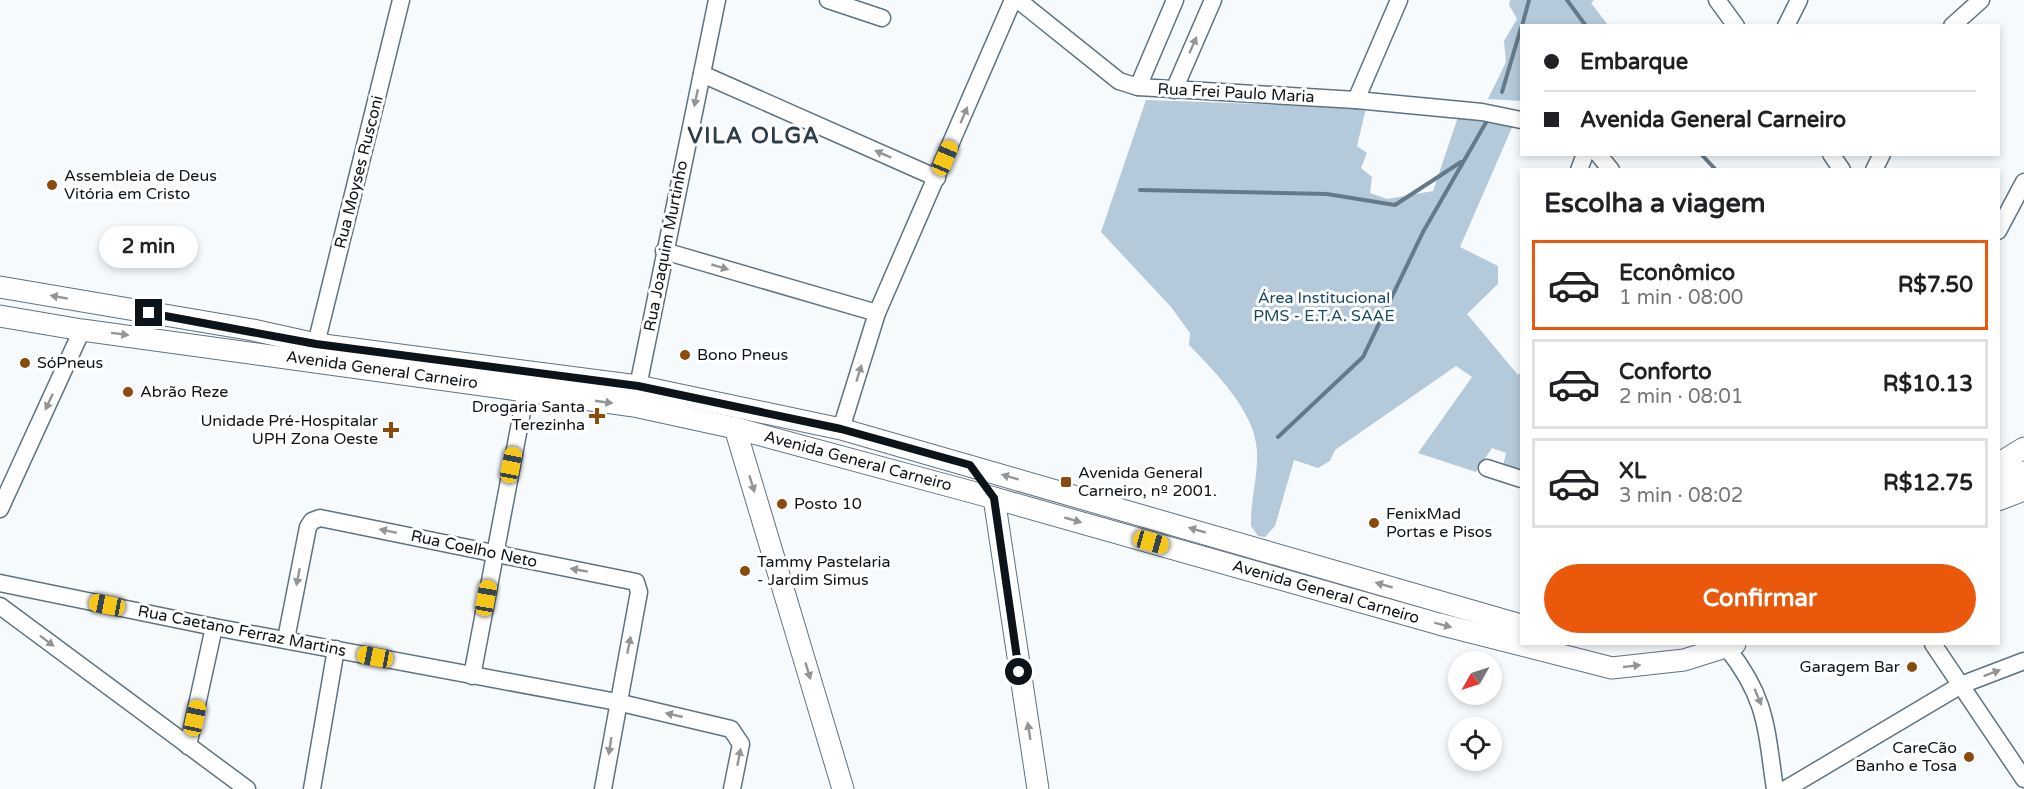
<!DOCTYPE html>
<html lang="pt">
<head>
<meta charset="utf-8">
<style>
	:root { --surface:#fff; --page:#f6f6f6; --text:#202124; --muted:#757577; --line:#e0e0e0; --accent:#ea580c }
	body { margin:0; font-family:"Varela Round",sans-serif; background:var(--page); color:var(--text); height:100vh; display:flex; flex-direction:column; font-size:22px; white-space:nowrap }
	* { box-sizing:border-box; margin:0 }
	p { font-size:20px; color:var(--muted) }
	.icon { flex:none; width:33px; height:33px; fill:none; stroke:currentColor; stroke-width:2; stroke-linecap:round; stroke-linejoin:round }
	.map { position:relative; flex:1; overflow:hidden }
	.sheet { position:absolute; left:1520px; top:168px; width:480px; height:477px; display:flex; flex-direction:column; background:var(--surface); border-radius:0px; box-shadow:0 3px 9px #0003 }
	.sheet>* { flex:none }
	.top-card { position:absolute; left:1520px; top:24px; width:480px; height:132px; border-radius:0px; box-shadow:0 3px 9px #0003; display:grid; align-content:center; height:132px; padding:0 24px; background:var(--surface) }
	.needle { width:39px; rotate:231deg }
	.buttons { position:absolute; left:1448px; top:651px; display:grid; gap:12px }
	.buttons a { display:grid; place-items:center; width:54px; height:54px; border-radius:50%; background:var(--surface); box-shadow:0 3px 9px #0003; font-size:30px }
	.end { position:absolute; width:27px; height:27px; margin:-14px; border:8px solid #0d1419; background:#fff; box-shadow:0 0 0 3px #fff }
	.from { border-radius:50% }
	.bubble { position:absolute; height:42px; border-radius:21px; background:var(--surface); box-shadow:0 3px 9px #0003; font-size:20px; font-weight:800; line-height:42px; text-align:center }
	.car { position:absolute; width:18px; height:36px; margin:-18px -9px; border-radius:8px; box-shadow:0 0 4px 2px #0007; background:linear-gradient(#f5c518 24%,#345 0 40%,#f5c518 0 76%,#345 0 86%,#f5c518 0) }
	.top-card b { display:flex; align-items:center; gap:21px; height:57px; font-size:22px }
	.top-card b+b { border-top:2px solid var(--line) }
	.top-card i { width:15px; height:15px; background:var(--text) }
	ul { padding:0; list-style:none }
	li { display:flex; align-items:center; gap:18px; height:90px; margin:0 12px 9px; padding:0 12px; border:3px solid var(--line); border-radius:0px }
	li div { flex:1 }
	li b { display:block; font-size:22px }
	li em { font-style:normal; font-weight:800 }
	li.selected { border-color:var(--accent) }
	li>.icon { width:54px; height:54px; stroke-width:1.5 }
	h2 { padding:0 24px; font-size:27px; line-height:72px }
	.action { display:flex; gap:12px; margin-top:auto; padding:12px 24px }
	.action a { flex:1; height:69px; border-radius:36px; background:var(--accent); color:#fff; font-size:24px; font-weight:800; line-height:69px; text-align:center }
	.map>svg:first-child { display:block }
	.green { fill:#b4c9d9 }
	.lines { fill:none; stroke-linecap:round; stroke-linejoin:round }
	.stream { stroke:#647a8a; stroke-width:4 }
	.minor-casing { stroke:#5f7280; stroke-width:19 }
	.major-casing { stroke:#5f7280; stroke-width:23 }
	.minor { stroke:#fff; stroke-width:16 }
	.major { stroke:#fff; stroke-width:21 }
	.oneway { fill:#929598 }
	.route { stroke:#0d1419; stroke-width:8 }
	.poi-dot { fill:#894c0c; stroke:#fff; stroke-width:2 }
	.labels { text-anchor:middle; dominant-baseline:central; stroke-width:6; stroke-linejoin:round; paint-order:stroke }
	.street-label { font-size:16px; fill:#0d1419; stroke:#fff }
	.poi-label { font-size:16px; fill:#0d1419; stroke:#fff; text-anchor:start }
	.park-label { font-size:16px; fill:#174a68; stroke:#fff }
	.district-label { font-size:22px; font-weight:bold; letter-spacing:1.5px; fill:#2d3e4b; stroke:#fff }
</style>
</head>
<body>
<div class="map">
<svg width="2024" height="789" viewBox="0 0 2024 789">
	<rect width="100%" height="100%" fill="#f6fafd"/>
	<g class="green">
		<path d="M1510,0H1594L1591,3L1608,25L1521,26V101L1488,99L1506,62L1504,41L1517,19L1509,5Z"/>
		<path d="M1146,100L1366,108L1357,146L1367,153L1361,168L1372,177L1370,193L1387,199L1433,191L1458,117L1514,123L1460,247L1498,266V284L1467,314L1518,375L1521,372V471L1503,466L1506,453L1492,448L1476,472L1418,453L1472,377L1456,366L1335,450L1330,461L1318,468L1294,460L1275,526L1265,537L1258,536L1251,526C1250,502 1258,477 1257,452C1256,412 1215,372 1189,345L1190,333L1171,307L1101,232Z"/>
	</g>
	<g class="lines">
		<g class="stream">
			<path d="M1567,0L1586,26"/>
			<path d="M1522,26L1529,0"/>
			<path d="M1502,92L1521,28"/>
			<path d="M1701,154L1716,170"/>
			<path d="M1140,190L1327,194L1395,205L1461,162"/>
			<path d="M1278,437L1363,357L1423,232L1488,119"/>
		</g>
		<defs>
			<g id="minor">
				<path d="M828,0L882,18"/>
				<path d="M1018,0L1119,81L1138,87L1356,100L1482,112L1521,120"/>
				<path d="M1717,0L1736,26"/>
				<path d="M1786,26L1799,0"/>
				<path d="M1952,26L1981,0"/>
				<path d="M702,74L937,178"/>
				<path d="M1138,87L1175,0"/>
				<path d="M1174,90L1213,0"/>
				<path d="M1356,100L1399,0"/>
				<path d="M1598,154L1611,170"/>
				<path d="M1831,154L1842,170"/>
				<path d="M1579,170L1585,154"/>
				<path d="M1874,170L1882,154"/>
				<path d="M1998,231L2024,182"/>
				<path d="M664,251L877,313"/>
				<path d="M316,344L401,0"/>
				<path d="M636,396L717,0"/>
				<path d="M841,429L877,313L1013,0"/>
				<path d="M1487,468L1521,479"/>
				<path d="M0,509L82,330"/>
				<path d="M0,583L214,627L617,702L731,729L741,744L732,789"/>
				<path d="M0,606L247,789"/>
				<path d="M286,639L308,527L312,521L320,518L636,582L639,592L603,789"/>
				<path d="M1933,644L2024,779"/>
				<path d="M1727,648C1767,698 1766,728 1775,789"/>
				<path d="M472,676L526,391"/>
				<path d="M188,746L214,627"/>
				<path d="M312,789L336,649"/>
				<path d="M1786,789L1961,685L2024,661"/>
			</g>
			<g id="major">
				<path d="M0,287L253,330L316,344L638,386L841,429L1521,625"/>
				<path d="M0,316L82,330L634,406L735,428L994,498L1439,624L1612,668L1684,660L1735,644"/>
				<path d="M735,428L843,789"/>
				<path d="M1998,464L2024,448"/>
				<path d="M1998,488L2024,472"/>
				<path d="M994,498L1038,789"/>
				<path d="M1998,500L2024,490"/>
			</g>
		</defs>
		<use href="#minor" class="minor-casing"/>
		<use href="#major" class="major-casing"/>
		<use href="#minor" class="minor"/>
		<use href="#major" class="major"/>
	</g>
	<defs><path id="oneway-solid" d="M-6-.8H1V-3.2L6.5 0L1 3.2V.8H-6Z" transform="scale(1.5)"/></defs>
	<g class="oneway">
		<use href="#oneway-solid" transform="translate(1193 45) rotate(-66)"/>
		<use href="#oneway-solid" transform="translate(696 98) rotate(102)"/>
		<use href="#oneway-solid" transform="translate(964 115) rotate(-67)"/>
		<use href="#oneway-solid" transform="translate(883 154) rotate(-156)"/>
		<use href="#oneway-solid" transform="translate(720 267) rotate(16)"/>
		<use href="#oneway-solid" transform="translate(59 297) rotate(-170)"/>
		<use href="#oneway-solid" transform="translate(120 334) rotate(7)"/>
		<use href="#oneway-solid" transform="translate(859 373) rotate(-73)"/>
		<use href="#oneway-solid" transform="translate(49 402) rotate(115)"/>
		<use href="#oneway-solid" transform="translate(604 402) rotate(8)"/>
		<use href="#oneway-solid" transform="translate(1010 477) rotate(-164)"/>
		<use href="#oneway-solid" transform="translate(752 484) rotate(73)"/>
		<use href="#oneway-solid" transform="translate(1073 520) rotate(16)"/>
		<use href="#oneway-solid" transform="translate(1197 530) rotate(-164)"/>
		<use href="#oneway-solid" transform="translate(388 531) rotate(-168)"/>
		<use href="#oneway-solid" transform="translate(579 570) rotate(-170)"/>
		<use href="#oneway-solid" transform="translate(298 577) rotate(101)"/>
		<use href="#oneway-solid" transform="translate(1384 585) rotate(-164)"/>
		<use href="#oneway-solid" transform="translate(1443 625) rotate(15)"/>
		<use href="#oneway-solid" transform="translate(47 641) rotate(37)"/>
		<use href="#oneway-solid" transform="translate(629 645) rotate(-79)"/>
		<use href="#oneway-solid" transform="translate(1632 666) rotate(-6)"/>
		<use href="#oneway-solid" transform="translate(808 671) rotate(73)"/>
		<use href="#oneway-solid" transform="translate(1992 673) rotate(-21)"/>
		<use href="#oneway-solid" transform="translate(1758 697) rotate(67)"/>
		<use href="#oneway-solid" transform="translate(674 715) rotate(-167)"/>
		<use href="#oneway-solid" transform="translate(1029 731) rotate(-99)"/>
		<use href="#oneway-solid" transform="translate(610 746) rotate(99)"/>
		<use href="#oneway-solid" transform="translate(739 757) rotate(-79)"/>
	</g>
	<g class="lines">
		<path class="route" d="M149,313L316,344L638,386L841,429L970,465L994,498L1019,672"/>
	</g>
	<g class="poi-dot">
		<circle cx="52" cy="185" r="6"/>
		<circle cx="685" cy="355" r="6"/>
		<circle cx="25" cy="363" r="6"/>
		<circle cx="128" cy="392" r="6"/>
		<path d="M594 407h6v6h6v6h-6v6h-6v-6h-6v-6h6z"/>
		<path d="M388 421h6v6h6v6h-6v6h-6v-6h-6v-6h6z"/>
		<rect x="1060" y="476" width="12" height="12" rx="3"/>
		<circle cx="782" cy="504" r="6"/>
		<circle cx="1374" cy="523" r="6"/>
		<circle cx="745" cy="571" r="6"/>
		<circle cx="1912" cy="667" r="6"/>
		<circle cx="1969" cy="757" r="6"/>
	</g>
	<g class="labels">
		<g class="street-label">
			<text transform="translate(1236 93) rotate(3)">Rua Frei Paulo Maria</text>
			<text transform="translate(359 172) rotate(-76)">Rua Moyses Rusconi</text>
			<text transform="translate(666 246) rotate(-79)">Rua Joaquim Murtinho</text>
			<text transform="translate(382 370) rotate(8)">Avenida General Carneiro</text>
			<text transform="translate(858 461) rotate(15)">Avenida General Carneiro</text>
			<text transform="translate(474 549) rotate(12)">Rua Coelho Neto</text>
			<text transform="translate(1326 592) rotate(16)">Avenida General Carneiro</text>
			<text transform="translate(242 631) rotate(11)">Rua Caetano Ferraz Martins</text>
		</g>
		<g class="poi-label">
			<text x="64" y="176">Assembleia de Deus<tspan x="64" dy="18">Vitória em Cristo</tspan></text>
			<text x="697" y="355">Bono Pneus</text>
			<text x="37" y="363">SóPneus</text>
			<text x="140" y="392">Abrão Reze</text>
			<text x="585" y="407" text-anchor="end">Drogaria Santa<tspan x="585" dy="18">Terezinha</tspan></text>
			<text x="378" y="421" text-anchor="end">Unidade Pré-Hospitalar<tspan x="378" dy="18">UPH Zona Oeste</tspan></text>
			<text x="1078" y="473">Avenida General<tspan x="1078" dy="18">Carneiro, nº 2001.</tspan></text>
			<text x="794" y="504">Posto 10</text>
			<text x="1386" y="514">FenixMad<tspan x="1386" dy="18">Portas e Pisos</tspan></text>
			<text x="757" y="562">Tammy Pastelaria<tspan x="757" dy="18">- Jardim Simus</tspan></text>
			<text x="1900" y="667" text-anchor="end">Garagem Bar</text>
			<text x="1957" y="748" text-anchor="end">CareCão<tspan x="1957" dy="18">Banho e Tosa</tspan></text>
		</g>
		<g class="park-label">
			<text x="1324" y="298">Área Institucional<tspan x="1324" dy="18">PMS - E.T.A. SAAE</tspan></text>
		</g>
		<g class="district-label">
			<text x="754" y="136">VILA OLGA</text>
		</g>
	</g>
</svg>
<div class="buttons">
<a><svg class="needle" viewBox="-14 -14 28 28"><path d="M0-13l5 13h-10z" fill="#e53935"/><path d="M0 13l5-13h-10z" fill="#757577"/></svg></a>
<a><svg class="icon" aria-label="locate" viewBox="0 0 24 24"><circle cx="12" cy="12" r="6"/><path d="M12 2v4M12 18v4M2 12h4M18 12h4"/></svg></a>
</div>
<i class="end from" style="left:1019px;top:672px"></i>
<i class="end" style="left:149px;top:313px"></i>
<div class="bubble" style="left:99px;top:226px;width:99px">2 min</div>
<i class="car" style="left:945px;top:158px;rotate:23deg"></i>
<i class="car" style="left:511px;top:465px;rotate:11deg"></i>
<i class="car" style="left:1151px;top:542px;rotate:106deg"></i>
<i class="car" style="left:486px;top:598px;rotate:10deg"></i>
<i class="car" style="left:107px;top:605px;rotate:281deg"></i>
<i class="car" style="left:375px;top:657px;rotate:281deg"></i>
<i class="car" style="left:195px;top:718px;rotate:12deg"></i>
<div class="top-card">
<b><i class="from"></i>Embarque</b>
<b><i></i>Avenida General Carneiro</b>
</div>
<section class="sheet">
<h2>Escolha a viagem</h2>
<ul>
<li class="selected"><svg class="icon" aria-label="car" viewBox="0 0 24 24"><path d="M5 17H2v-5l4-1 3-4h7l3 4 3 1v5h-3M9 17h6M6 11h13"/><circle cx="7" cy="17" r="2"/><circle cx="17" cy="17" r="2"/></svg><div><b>Econômico</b><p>1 min · 08:00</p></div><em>R$7.50</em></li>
<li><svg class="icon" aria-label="car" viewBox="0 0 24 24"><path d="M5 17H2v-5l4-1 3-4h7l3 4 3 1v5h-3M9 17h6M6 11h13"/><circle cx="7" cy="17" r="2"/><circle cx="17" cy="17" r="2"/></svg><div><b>Conforto</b><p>2 min · 08:01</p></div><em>R$10.13</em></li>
<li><svg class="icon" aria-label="car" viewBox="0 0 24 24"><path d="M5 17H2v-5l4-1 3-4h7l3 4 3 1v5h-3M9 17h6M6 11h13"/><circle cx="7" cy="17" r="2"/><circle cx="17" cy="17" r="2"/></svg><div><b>XL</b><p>3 min · 08:02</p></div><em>R$12.75</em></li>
</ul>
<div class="action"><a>Confirmar</a></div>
</section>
</div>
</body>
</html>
